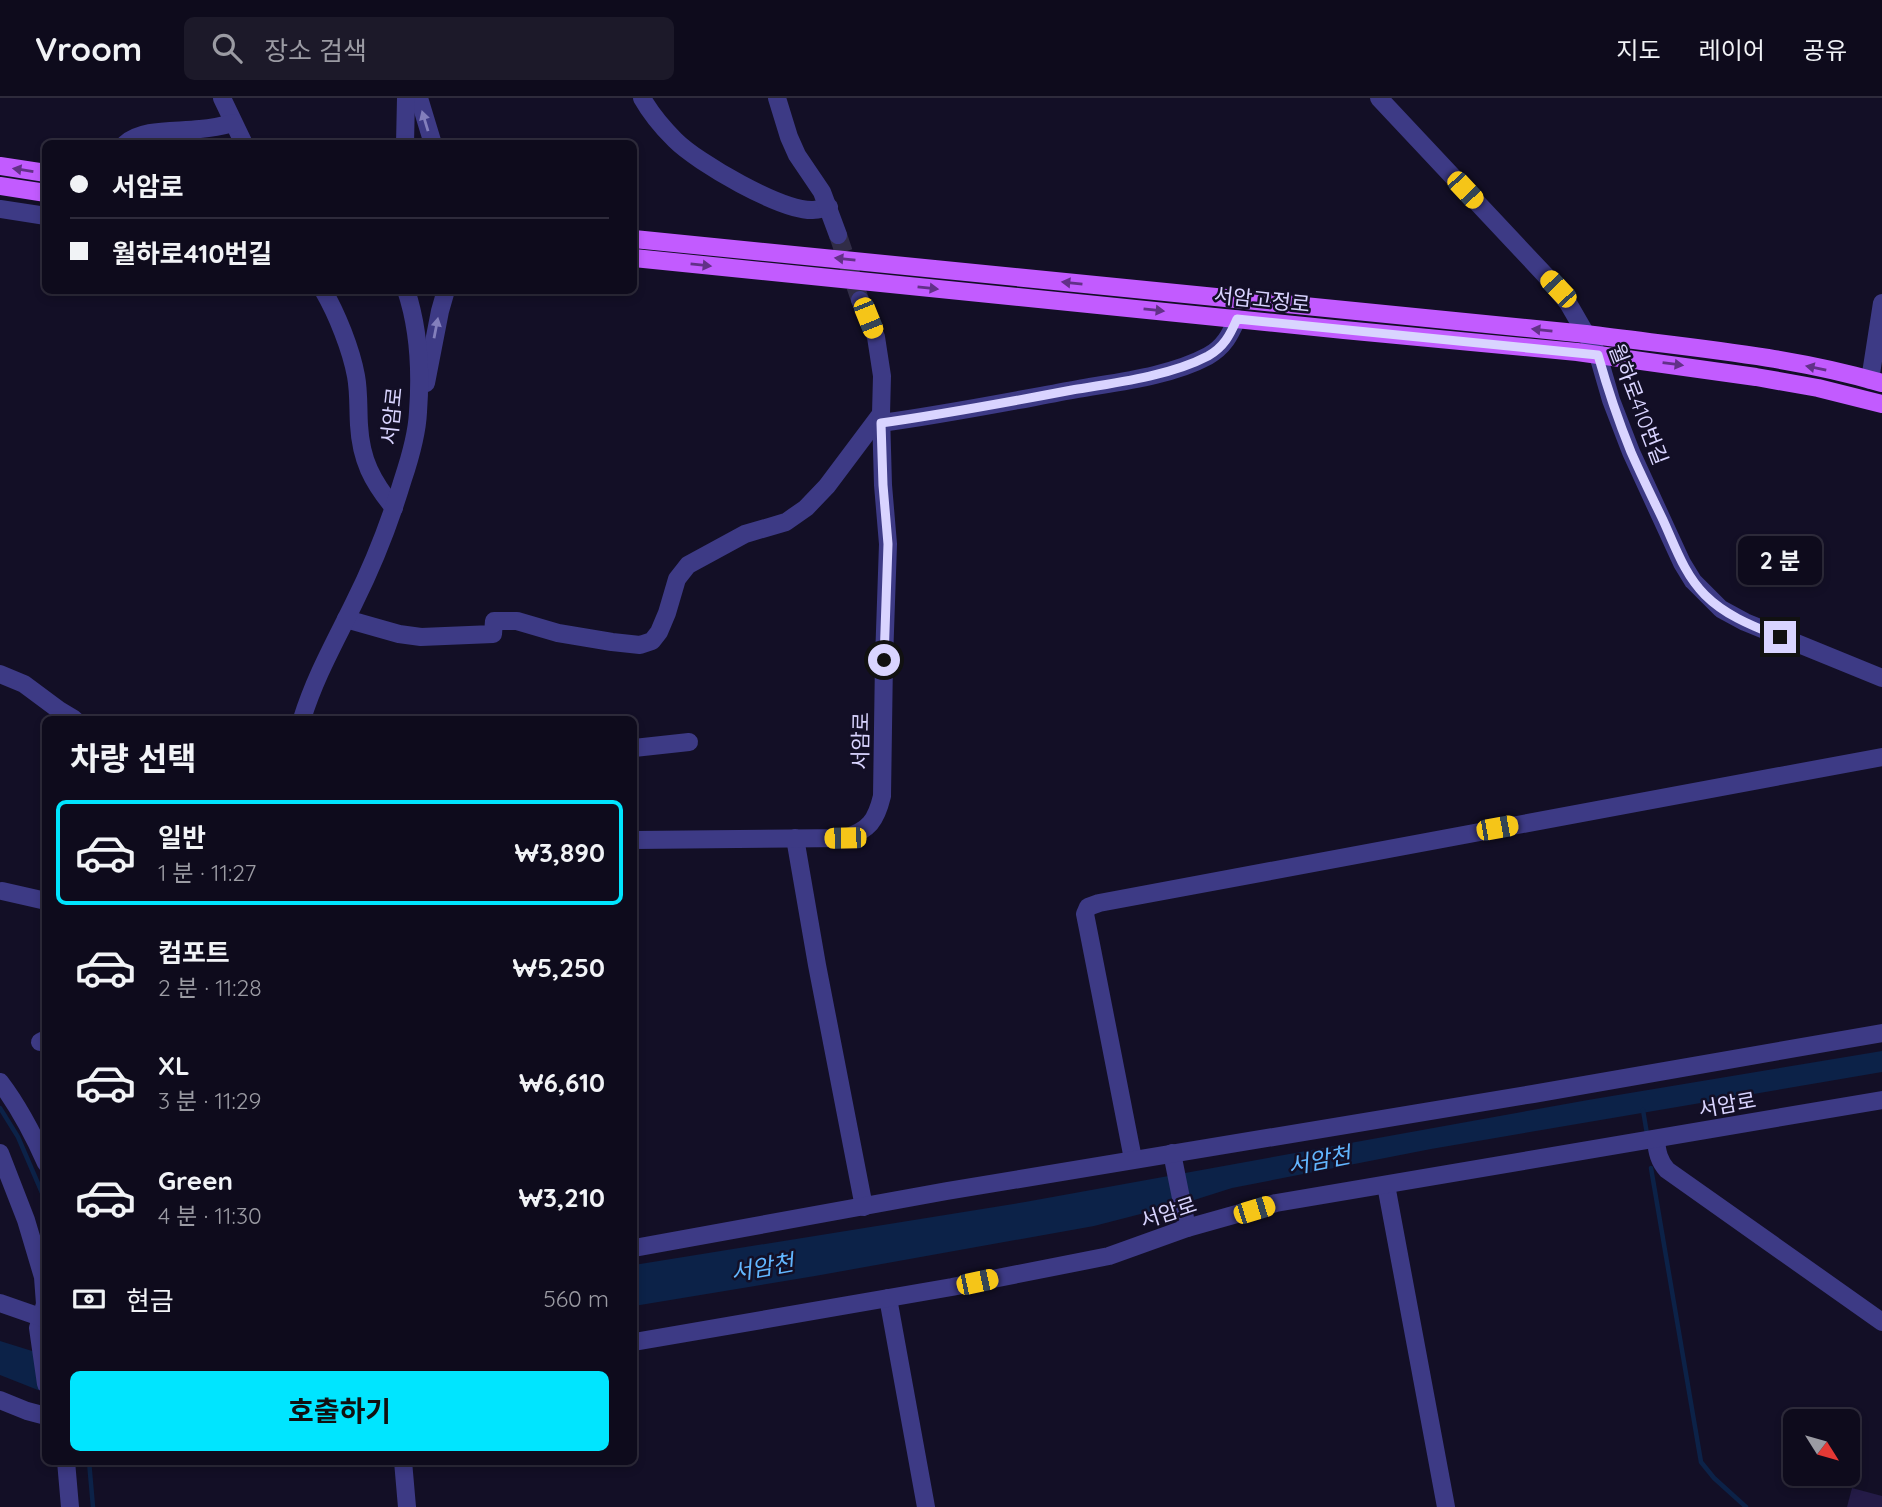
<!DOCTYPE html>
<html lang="ko">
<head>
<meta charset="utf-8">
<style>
	:root { --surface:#0e0b1c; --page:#1c1929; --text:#f1f3f6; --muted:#9b9ba3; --line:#2e2b3b; --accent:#00e5ff }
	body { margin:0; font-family:Quicksand,"Noto Sans KR",sans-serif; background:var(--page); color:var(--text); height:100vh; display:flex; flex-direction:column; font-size:26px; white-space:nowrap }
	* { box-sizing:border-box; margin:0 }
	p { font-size:23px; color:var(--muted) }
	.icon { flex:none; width:38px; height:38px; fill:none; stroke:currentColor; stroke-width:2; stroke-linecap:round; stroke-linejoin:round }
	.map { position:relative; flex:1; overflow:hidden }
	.panel { position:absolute; left:42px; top:618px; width:595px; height:749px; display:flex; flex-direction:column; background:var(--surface); border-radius:10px; box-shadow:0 4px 10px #0003,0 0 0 2px var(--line) }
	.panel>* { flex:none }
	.hud { position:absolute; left:42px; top:42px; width:595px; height:154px; border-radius:10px; box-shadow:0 4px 10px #0003,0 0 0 2px var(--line); display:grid; align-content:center; height:154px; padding:0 28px; background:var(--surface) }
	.needle { width:46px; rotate:127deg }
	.buttons { position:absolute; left:1783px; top:1311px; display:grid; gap:14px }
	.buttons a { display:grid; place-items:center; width:77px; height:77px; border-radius:10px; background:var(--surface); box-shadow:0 4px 10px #0003,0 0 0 2px var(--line); font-size:35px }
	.end { position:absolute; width:32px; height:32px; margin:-16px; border:9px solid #d9d4ff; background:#111; box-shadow:0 0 0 4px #111 }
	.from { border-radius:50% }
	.bubble { position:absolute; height:49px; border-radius:10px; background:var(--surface); box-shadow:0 4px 10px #0003,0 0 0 2px var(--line); font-size:23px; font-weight:700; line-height:49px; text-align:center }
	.car { position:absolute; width:21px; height:42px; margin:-21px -10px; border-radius:9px; box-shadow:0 0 5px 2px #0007; background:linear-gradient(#f5c518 24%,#345 0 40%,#f5c518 0 76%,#345 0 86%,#f5c518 0) }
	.hud b { display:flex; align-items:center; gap:24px; height:66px; font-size:26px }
	.hud b+b { border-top:2px solid var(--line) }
	.hud i { width:18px; height:18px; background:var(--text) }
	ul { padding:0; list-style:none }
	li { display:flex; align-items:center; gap:21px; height:105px; margin:0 14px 10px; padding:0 14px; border:4px solid transparent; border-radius:10px }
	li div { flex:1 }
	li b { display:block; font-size:26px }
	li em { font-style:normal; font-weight:700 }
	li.selected { border-color:var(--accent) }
	li>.icon { width:63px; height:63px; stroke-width:1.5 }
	h2 { padding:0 28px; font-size:32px; line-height:84px }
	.pay { display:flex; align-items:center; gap:18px; height:77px; padding:0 28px; font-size:26px }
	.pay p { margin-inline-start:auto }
	.button { display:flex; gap:14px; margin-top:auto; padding:14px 28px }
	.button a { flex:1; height:80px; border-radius:10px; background:var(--accent); color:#111; font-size:28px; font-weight:700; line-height:80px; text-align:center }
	header { display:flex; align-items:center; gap:42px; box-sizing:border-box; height:98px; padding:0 35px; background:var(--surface); border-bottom:2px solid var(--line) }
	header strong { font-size:33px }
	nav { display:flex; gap:38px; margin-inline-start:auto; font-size:24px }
	.search { width:490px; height:63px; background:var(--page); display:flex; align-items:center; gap:18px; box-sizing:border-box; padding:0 24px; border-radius:10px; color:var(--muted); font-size:26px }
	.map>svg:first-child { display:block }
	.water { fill:#0c2248 }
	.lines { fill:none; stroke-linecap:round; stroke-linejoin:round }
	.stream { stroke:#0c2248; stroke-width:4.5 }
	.building { fill:#241b47 }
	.minor-tunnel { stroke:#312d47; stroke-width:18; stroke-dasharray:18 9; stroke-linecap:butt }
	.minor { stroke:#3d3a85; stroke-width:18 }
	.major { stroke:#c25bff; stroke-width:18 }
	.oneway { fill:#837fbc }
	.oneway2 { fill:#623188 }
	.route { stroke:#d9d4ff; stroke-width:9 }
	.labels { text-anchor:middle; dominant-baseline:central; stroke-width:5; stroke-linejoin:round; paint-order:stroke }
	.street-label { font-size:21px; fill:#d9d4ff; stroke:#130f26 }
	.water-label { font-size:23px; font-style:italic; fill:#62b6ff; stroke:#130f26 }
</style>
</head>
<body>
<header>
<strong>Vroom</strong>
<div class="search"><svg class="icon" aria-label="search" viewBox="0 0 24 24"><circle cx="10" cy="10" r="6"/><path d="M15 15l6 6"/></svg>장소 검색</div>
<nav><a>지도</a><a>레이어</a><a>공유</a></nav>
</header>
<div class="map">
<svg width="1882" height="1409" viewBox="0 0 1882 1409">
	<rect width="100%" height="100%" fill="#130f26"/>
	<g class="water">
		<path d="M1882,953V974L1431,1051L1232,1090L1191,1103L1094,1128L815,1178L634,1208V1167L1025,1104L1588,1002Z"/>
		<path d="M0,1243L45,1257V1292H38L0,1277Z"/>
	</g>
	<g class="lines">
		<g class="stream">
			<path d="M0,1010L18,1039L46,1104"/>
			<path d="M1643,1012L1647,1036"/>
			<path d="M1651,1070L1701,1364L1714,1380L1746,1409"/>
			<path d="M89,1363L93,1409"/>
		</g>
	</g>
	<path class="building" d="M1852,1390L1882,1398V1409H1847Z"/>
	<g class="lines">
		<path class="minor-tunnel" d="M838,137L860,202"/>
		<g class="minor">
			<path d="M222,0L244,46"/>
			<path d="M419,0L433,46"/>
			<path d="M642,0C651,16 662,29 675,42C698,65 781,113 813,112C818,112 824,110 829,109"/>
			<path d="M777,0L789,39L797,57L822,94L838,137"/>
			<path d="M1379,0L1546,178L1568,205L1598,257L1611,302L1631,354L1682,465L1693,483L1721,511L1745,524L1882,580"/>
			<path d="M125,46C142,30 177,34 200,31C212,30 222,28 233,25"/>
			<path d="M405,46L406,0"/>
			<path d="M0,111L46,118"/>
			<path d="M323,192C337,216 351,251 356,278C359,294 358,311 359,327C361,362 372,383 394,410"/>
			<path d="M1870,282L1882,205"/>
			<path d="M426,285L440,213L446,192"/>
			<path d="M881,325C947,316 1012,303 1078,291C1118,284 1171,278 1208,258C1224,249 1230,237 1237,221"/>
			<path d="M346,521L399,536L421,539L493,536L494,523H517L558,535L612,544L640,547L652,543L659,534L667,515L677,481L688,467L745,436L786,424L806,410L827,388L881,316"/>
			<path d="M0,576L24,586L59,612L74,621"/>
			<path d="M302,621C315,579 335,544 354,505C374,465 390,424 403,381C410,360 417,336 418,314C421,273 419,231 406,192"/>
			<path d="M634,650L689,644"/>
			<path d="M795,740L817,867L864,1109"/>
			<path d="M634,742L845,740C869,732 876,723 882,698L884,562L888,446L883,387L881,316L882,278L876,239L860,202"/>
			<path d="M2,793L46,803"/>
			<path d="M40,944L46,941"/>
			<path d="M0,984C19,1009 33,1036 46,1065"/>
			<path d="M1656,1042C1657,1054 1659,1063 1667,1072L1882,1224"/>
			<path d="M0,1055L26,1122L43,1179L45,1206L38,1230L46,1286"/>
			<path d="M1172,1055L1187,1130"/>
			<path d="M1133,1061L1088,831L1085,816L1088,809L1099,805L1882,659"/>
			<path d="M1386,1087L1446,1409"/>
			<path d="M634,1150L947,1093L1533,996L1882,935"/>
			<path d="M888,1200L926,1409"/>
			<path d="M0,1205L46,1221"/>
			<path d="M634,1244L952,1189L1109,1158L1187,1130L1276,1105L1882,1002"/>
			<path d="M0,1302L27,1313L46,1318"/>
			<path d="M66,1363L70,1409"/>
			<path d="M403,1363L407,1409"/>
		</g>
		<g class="major">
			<path d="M0,68L46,75"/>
			<path d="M0,88L46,95"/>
			<path d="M634,141L1586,236C1683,249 1788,257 1882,285"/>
			<path d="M634,160L1344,232L1577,254L1756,279L1818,290L1882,306"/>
		</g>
	</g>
	<defs><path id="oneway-solid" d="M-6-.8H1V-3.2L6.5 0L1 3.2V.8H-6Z" transform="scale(1.75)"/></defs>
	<g class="oneway">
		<use href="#oneway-solid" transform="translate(425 23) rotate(-107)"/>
		<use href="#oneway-solid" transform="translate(436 230) rotate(-79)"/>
	</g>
	<g class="oneway2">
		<use href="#oneway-solid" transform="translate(23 72) rotate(-171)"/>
		<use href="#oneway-solid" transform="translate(845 161) rotate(-174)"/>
		<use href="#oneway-solid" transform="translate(701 167) rotate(6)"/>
		<use href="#oneway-solid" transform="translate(1072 185) rotate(-174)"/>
		<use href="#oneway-solid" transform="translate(928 190) rotate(6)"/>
		<use href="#oneway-solid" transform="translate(1154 212) rotate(6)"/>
		<use href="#oneway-solid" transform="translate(1542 232) rotate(-174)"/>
		<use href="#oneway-solid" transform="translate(1673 266) rotate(7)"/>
		<use href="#oneway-solid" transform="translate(1816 270) rotate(-168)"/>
	</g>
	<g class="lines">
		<path class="route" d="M884,562L888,446L883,387L881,325C945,316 1009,304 1072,292C1115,285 1170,278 1208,258C1224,249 1230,237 1237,221L1598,257C1607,289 1618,322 1631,354C1641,377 1652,399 1663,422C1675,448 1684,476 1705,497C1726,518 1753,528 1780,539"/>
	</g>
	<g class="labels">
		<g class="street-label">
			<text transform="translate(1262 201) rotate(6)">서암고정로</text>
			<text transform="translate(1639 306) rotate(69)">월하로410번길</text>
			<text transform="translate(391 318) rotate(-84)">서암로</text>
			<text transform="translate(860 643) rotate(-89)">서암로</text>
			<text transform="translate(1727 1006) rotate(-10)">서암로</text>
			<text transform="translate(1168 1114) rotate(-18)">서암로</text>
		</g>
		<g class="water-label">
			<text transform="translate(1319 1062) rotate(-11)">서암천</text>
			<text transform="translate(762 1169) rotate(-10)">서암천</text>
		</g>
	</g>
</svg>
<div class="buttons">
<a><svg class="needle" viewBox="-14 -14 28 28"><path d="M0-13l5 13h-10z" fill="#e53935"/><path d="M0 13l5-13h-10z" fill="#9b9ba3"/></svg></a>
</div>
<i class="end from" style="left:884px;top:562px"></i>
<i class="end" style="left:1780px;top:539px"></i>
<div class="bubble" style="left:1738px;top:438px;width:84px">2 분</div>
<i class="car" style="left:1465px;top:92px;rotate:137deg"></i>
<i class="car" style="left:1558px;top:191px;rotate:317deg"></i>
<i class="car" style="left:868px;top:220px;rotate:158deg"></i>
<i class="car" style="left:1497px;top:730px;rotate:80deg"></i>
<i class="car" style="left:845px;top:740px;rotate:269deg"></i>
<i class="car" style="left:1254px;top:1112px;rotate:73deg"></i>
<i class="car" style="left:977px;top:1184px;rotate:78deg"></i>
<div class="hud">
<b><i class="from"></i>서암로</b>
<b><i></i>월하로410번길</b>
</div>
<section class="panel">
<h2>차량 선택</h2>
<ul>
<li class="selected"><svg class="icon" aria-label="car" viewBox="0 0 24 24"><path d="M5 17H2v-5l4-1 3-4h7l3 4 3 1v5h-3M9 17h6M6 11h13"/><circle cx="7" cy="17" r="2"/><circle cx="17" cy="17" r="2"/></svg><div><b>일반</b><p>1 분 · 11:27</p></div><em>₩3,890</em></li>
<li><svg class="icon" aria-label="car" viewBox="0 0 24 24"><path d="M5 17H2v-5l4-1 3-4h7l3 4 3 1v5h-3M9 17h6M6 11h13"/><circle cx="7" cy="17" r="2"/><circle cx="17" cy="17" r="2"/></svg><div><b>컴포트</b><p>2 분 · 11:28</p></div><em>₩5,250</em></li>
<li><svg class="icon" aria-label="car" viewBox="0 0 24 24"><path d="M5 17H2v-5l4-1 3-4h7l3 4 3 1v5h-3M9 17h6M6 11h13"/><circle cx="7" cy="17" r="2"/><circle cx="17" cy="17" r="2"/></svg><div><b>XL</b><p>3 분 · 11:29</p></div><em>₩6,610</em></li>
<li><svg class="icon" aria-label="car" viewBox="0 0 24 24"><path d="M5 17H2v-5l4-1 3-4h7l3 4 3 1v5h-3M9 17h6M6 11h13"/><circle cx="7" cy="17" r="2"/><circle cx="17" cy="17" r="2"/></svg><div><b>Green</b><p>4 분 · 11:30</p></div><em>₩3,210</em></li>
</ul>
<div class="pay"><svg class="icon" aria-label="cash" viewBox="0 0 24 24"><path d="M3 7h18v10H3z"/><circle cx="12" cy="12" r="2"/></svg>현금<p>560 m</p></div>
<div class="button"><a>호출하기</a></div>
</section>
</div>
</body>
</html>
